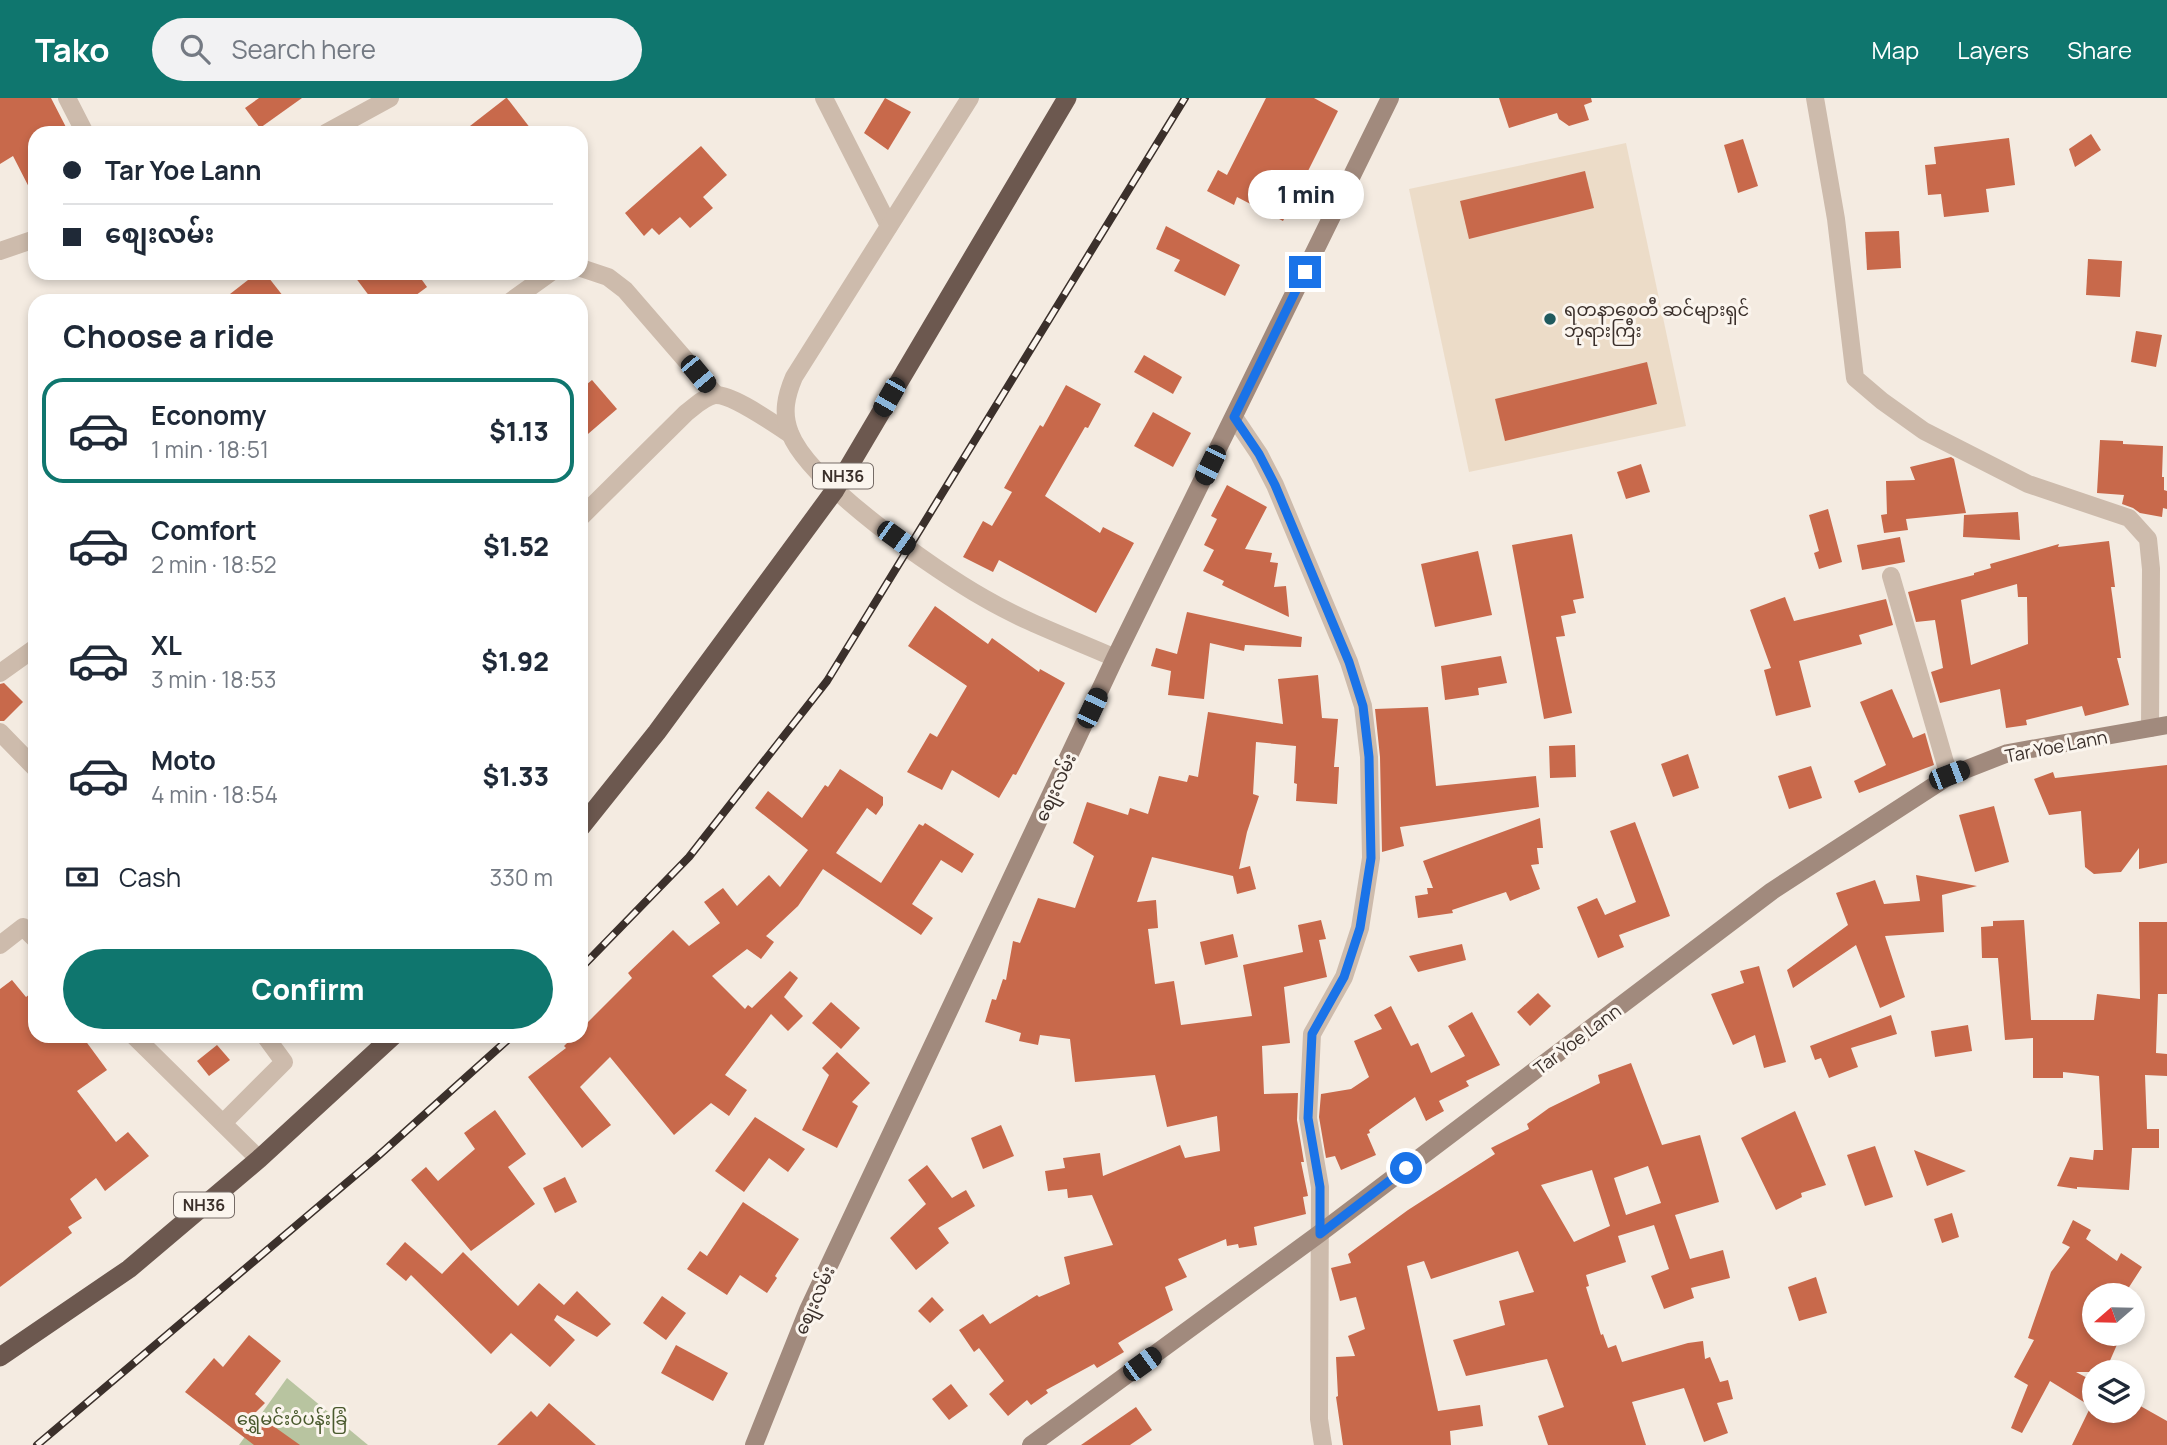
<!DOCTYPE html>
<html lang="en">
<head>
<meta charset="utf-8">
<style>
	:root { --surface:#fff; --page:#f2f2f3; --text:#1f2937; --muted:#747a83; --line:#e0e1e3; --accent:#0f766e }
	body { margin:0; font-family:Manrope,"Noto Sans Myanmar",sans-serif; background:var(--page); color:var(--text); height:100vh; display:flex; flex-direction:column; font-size:26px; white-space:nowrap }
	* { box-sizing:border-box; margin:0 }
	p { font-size:23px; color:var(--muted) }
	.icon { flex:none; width:38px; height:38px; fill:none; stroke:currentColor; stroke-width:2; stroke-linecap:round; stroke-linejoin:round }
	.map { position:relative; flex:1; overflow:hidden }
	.side { position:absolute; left:28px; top:196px; width:560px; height:749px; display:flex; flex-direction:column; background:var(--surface); border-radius:21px; box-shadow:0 4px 10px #0003 }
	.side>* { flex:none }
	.guide { position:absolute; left:28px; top:28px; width:560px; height:154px; border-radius:21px; box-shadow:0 4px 10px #0003; display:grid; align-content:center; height:154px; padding:0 35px; background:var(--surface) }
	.needle { width:46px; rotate:250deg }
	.controls { position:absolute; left:2082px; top:1185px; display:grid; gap:14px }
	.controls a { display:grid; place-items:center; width:63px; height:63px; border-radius:50%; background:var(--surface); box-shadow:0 4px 10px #0003; font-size:35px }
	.end { position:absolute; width:32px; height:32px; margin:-16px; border:9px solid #1a73e8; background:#fff; box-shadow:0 0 0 4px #fff }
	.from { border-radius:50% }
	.bubble { position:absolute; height:49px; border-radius:24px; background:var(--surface); box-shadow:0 4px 10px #0003; font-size:23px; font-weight:800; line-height:49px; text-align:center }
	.car { position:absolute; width:21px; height:42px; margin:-21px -10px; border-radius:9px; box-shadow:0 0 5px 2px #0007; background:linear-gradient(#222 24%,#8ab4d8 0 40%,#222 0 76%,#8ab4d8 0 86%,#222 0) }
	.guide b { display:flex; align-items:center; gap:24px; height:66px; font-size:26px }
	.guide b+b { border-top:2px solid var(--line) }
	.guide i { width:18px; height:18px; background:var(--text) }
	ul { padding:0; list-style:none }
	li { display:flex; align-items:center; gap:21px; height:105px; margin:0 14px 10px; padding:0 21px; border:4px solid transparent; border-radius:21px }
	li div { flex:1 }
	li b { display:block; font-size:26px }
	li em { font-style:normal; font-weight:800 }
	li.active { border-color:var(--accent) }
	li>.icon { width:63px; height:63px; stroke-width:1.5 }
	h2 { padding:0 35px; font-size:32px; line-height:84px }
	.pay { display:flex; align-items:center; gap:18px; height:77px; padding:0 35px; font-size:26px }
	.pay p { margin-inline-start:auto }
	.button { display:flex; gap:14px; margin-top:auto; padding:14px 35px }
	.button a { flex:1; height:80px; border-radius:42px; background:var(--accent); color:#fff; font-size:28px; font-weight:800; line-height:80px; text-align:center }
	header { display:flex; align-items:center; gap:42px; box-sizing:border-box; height:98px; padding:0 35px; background:var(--accent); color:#fff }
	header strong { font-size:33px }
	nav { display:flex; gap:38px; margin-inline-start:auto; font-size:24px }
	.search { width:490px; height:63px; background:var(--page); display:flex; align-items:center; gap:18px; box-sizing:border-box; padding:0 24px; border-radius:38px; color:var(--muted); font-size:26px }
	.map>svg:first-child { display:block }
	.green { fill:#b8c4a0 }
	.plaza { fill:#ecdcc8 }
	.building { fill:#c8694b; fill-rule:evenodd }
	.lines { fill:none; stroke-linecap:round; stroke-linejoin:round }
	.minor { stroke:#cdbbac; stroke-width:18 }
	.tertiary { stroke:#cdbbac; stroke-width:18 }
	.secondary { stroke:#a18a7d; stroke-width:18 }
	.trunk { stroke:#6c584f; stroke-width:19 }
	.rail-casing { stroke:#3b302b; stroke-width:8 }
	.rail { stroke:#fbf5ee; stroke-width:5; stroke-dasharray:16; stroke-linecap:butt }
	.route { stroke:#1a73e8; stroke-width:9 }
	.poi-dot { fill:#1f5a5e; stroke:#fbf5ee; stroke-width:2.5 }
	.labels { text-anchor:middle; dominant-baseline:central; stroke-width:6; stroke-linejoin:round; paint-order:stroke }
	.shield { fill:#fbf5ee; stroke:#756b66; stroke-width:2 }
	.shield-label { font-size:16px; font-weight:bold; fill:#3b302b }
	.poi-label { font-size:18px; fill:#3b302b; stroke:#fbf5ee; text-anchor:start }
	.street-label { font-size:18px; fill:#3b302b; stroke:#fbf5ee }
	.park-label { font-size:18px; fill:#4a5a2e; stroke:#fbf5ee }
</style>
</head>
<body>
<header>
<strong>Tako</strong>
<div class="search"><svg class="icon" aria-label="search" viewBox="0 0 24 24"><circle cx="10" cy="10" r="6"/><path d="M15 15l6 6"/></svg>Search here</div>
<nav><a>Map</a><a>Layers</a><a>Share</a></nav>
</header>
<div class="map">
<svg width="2167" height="1347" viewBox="0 0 2167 1347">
	<rect width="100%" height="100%" fill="#f4ebe1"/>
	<path class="green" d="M287,1280L368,1347H239Z"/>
	<path class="plaza" d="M1626,45L1686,328L1469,374L1409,91Z"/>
	<g class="building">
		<path d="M0,0H51L69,35H35V101L13,58L0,66Z"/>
		<path d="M259,0H302L260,30L245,10Z"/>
		<path d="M507,0L534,35H461L506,0Z"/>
		<path d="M885,0L911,14L888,52L864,35Z"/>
		<path d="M1266,0H1314L1338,13L1283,123L1237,99L1234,107L1207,93L1218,72L1227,77Z"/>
		<path d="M1499,0H1591L1592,4L1584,7L1589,22L1569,28L1559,21L1557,15L1509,30Z"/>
		<path d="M2091,36L2101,52L2075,69L2069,51Z"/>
		<path d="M2009,40L2015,87L1986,91L1989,114L1944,119L1941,96L1928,97L1925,67L1936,66L1934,49Z"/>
		<path d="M1743,41L1758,88L1738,95L1724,47Z"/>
		<path d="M701,48L727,77L703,99L713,110L690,130L680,119L659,137L652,130L644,138L625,115Z"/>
		<path d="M1585,73L1594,110L1469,141L1460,103Z"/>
		<path d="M1166,128L1240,167L1225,198L1174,173L1180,162L1156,151Z"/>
		<path d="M1899,133L1901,170L1867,172L1865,134Z"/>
		<path d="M2088,161L2122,163L2120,199L2086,197Z"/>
		<path d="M257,175H265L287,203H221Z"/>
		<path d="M352,175H417L427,189L408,203H373Z"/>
		<path d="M2136,233L2162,237L2156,269L2131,264Z"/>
		<path d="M1144,257L1182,279L1173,296L1134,274Z"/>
		<path d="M1647,264L1657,306L1505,343L1495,301Z"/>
		<path d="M592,282L617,311L581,342V291Z"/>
		<path d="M1066,287L1101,306L1088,330L1085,329L1045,398L1100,435L1103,429L1134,445L1096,515L999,462L993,474L963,459L983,423L992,428L1012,394L1004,390L1040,327L1043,329Z"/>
		<path d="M1153,314L1191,335L1173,369L1134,348Z"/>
		<path d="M2100,342L2123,343V346L2163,348L2162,379H2164V392L2167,393V411L2163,410L2162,419L2140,415L2133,410L2122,406L2124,397L2097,395Z"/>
		<path d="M1951,359L1954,361L1966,415L1906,421L1908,432L1884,435L1881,417L1887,416L1886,383L1915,382L1910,369Z"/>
		<path d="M1641,366L1650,394L1626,401L1617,374Z"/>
		<path d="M1227,387L1267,409L1245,451L1272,455L1270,464L1278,465L1274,489L1286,488L1289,519L1222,487L1224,483L1203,473L1214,452L1204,447L1217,421L1211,418Z"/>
		<path d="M1828,411L1842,464L1819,471L1814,455L1819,453L1809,417Z"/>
		<path d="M2018,414L2020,442L1963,439L1964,417Z"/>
		<path d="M1572,436L1584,500L1573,502L1576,515L1561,518L1565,538L1556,539L1572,615L1544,621L1512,447Z"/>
		<path d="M1900,439L1905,464L1862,472L1857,447Z"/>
		<path d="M2109,443L2115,489H2111L2121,560H2117L2129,607L2085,618L2082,608L2026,622L2027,627L2006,630L2000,591L1940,605L1931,574L1943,570L1935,522L1916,524L1908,494L1974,477V475L1991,470L1990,466L2059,446L2058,449ZM2017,486L2018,499H2027L2028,546L1971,567L1961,502Z"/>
		<path d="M1478,453L1492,517L1435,529L1421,466Z"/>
		<path d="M1785,499L1794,523L1886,501L1893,527L1859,537L1862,546L1799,563L1811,609L1776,618L1764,572L1771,570L1750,512Z"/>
		<path d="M935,508L988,546L992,540L1039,574L1040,571L1065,585L1016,677L1013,676L999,700L952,672L942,692L907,674L930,635L937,639L967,588L908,548Z"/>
		<path d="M1187,514L1302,539L1301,549L1245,547L1244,553L1210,545L1204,601L1168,597L1171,573L1151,568L1156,550L1177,556Z"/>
		<path d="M1501,558L1507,585L1478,590L1479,597L1445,602L1441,568Z"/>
		<path d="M1318,577L1322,620L1338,621L1334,669H1339L1337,706L1296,703L1297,686L1294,685L1296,648L1256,644L1253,696L1259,698L1247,734L1239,771L1250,768L1256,791L1237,796L1233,778L1152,759L1137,804L1156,802L1158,830L1148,831L1155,886L1174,883L1181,927L1252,918L1243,867L1303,854L1298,827L1321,822L1326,841L1319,842L1327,879L1284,889L1290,945L1262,948L1264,996L1298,995L1297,1022L1304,1064H1301L1308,1098L1303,1099L1306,1116L1254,1129L1257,1147L1239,1150L1238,1146L1227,1148L1226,1141L1178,1161L1187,1179L1165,1189L1173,1212L1118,1245L1124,1254L1097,1270L1094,1266L1046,1292L1048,1295L1031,1307L1027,1302L1008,1318L989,1296L1004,1283L979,1250L974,1254L959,1232L983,1216L990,1226L1037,1197L1039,1199L1070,1186L1064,1159L1113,1147L1092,1097L1068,1100L1067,1091L1048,1093L1045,1073L1065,1070L1063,1060L1100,1055L1103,1078L1180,1047L1185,1060L1220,1053L1217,1018L1167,1029L1155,977L1075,984L1070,941L1040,937L1038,947L1019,943L1021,935L985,924L992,901L996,902L1003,881L1006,882L1013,843L1020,845L1038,800L1075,810L1094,758L1073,745L1087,704L1128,717L1130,710L1148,716L1159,678L1187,684L1189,677L1198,679L1208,614L1283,626L1278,581Z"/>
		<path d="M4,585L23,604L4,623H0V586Z"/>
		<path d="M1892,591L1913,640L1925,635L1934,667L1859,695L1854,683L1886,667L1860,604Z"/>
		<path d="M1428,609L1436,688L1536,678L1539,709L1400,729L1404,748L1382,754L1380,659L1375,611Z"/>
		<path d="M1575,647L1576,679L1550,680L1549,648Z"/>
		<path d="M1688,656L1699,690L1673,699L1661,666Z"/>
		<path d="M2167,667V765L2139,771V750L2121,774L2094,776L2085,769L2081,713L2049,717L2034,681L2053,674L2055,680Z"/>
		<path d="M1811,668L1822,700L1789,711L1778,678Z"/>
		<path d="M840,671L883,699V707L876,717L867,710L836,755L881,785L919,726L923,728L925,725L974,756L962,775L941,762L912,806L933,820L921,837L823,771L798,808L766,838L774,844L761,861L747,851L712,878L745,911L748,907L752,910L790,873L798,880L784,899L803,918L788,933L771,916L725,977L747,992L729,1018L711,1005L674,1037L610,959L580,989L611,1027L582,1050L528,979L566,950L564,948L574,938H581V931L632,880L628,875L673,832L689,848L720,825L704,804L723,790L737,808L769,777L780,789L808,752L755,710L768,693L802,720L825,687L828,689Z"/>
		<path d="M1994,708L2009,764L1975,774L1959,717Z"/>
		<path d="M1540,720L1543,750H1537L1539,766L1531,767L1540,791L1510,803L1506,794L1452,812L1453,815L1418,820L1415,798L1428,796L1427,790H1433L1423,763Z"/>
		<path d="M1635,724L1670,818L1619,837L1624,849L1598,860L1577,809L1597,800L1605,817L1636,804L1610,733Z"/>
		<path d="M1916,777L1977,788L1942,797L1944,834L1885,838L1905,899L1880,910L1856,847L1793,890L1787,872L1848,827L1836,795L1875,782L1884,806L1920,803Z"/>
		<path d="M2024,822L2031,922H2094L2097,896L2140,901L2139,824H2167V896H2158L2156,955L2167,956V978L2145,977L2147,1031H2159V1050H2132L2129,1092L2077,1089V1091L2057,1088L2070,1059L2093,1062L2094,1052H2103L2099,978L2063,974V980H2033V940L2005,942L1998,860H1982L1981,829L1993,828V823Z"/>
		<path d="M1233,836L1238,859L1205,867L1200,844Z"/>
		<path d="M1462,846L1466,862L1418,874L1409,858Z"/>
		<path d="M1759,868L1786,964L1764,970L1755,937L1733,947L1711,896L1744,885L1740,873Z"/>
		<path d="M12,882L26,899L35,892V938H82L107,972L77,993L116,1044L128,1034L149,1058L105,1093L96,1080L70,1101L82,1120L68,1129L72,1135L0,1189V891Z"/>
		<path d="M1538,895L1551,908L1530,928L1517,914Z"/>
		<path d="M831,904L860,930L841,951L812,925Z"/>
		<path d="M1391,908L1411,948L1418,945L1431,975L1465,958L1448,928L1472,914L1500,967L1466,983L1469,988L1439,1003L1444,1013L1426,1023L1415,999L1369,1032L1370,1035L1367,1036L1376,1057L1341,1072L1335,1058L1326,1060L1319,1019L1321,996L1351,991L1369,979L1354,943L1382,931L1374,917Z"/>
		<path d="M1891,917L1897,936L1851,950L1858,969L1829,980L1821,960L1815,962L1810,948Z"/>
		<path d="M1968,927L1972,953L1935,959L1931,933Z"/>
		<path d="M217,947L230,962L209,978L197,963Z"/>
		<path d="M837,954L870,985L852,1004L858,1008L837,1050L802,1032L829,977L822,970Z"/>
		<path d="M1631,965L1662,1047L1700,1037L1719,1104L1675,1117L1690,1161L1723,1152L1730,1180L1691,1190L1694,1200L1664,1211L1651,1178L1669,1171L1654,1127L1618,1138L1626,1164L1586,1177L1589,1188L1586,1189L1601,1237L1603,1236L1608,1250L1616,1247L1622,1264L1688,1245L1703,1243L1705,1261L1710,1259L1720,1284L1728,1282L1733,1301L1717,1305L1728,1335L1704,1344L1684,1290L1632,1304L1646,1347H1548L1538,1318L1564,1309L1547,1261L1466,1278L1453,1242L1505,1227L1499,1203L1534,1194L1518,1153L1431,1181L1424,1163L1407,1168L1438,1313L1480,1307L1483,1328L1450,1333L1451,1347H1343L1336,1299L1338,1298L1336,1259L1355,1258L1348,1238L1365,1231L1356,1199L1340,1203L1331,1170L1351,1165L1348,1156L1408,1112L1495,1056L1491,1050L1529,1031L1527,1026L1549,1010L1600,985L1598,977ZM1648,1068L1661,1105L1626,1117L1614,1080ZM1592,1072L1610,1128L1574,1144L1541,1087Z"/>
		<path d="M495,1012L526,1056L508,1069L535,1106L471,1153L411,1082L426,1069L438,1083L475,1051L464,1035Z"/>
		<path d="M1795,1013L1826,1087L1801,1095L1802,1099L1776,1112L1741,1040Z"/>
		<path d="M755,1019L805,1051L788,1074L769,1060L744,1094L715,1073Z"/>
		<path d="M1001,1027L1014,1058L983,1071L971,1040Z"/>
		<path d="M1875,1048L1893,1099L1865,1108L1847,1057Z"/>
		<path d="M1914,1052L1966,1073L1927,1088Z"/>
		<path d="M927,1067L952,1100L966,1092L975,1108L938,1130L949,1145L916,1172L890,1140L926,1106L908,1082Z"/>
		<path d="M565,1079L577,1104L555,1115L543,1090Z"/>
		<path d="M743,1104L799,1141L775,1178L777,1180L767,1195L740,1177L727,1197L687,1171L700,1153L707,1158Z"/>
		<path d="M1952,1115L1959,1139L1942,1145L1934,1121Z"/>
		<path d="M2073,1122L2091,1132L2086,1141L2117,1163L2121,1155L2142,1169L2124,1197H2095V1236H2105L2119,1242L2105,1274H2076L2095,1284V1311L2050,1283L2022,1335L2011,1330L2028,1287L2014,1279L2034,1242L2028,1240L2051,1174L2070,1149L2062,1145Z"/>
		<path d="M405,1144L442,1176L463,1154L518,1208L539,1185L564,1207L577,1193L611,1226L597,1239L557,1217L554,1222L575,1242L550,1269L511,1235L491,1256L411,1177L406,1183L386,1166Z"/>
		<path d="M1816,1179L1827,1215L1799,1223L1788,1189Z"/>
		<path d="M662,1198L686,1215L666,1242L643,1225Z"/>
		<path d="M932,1199L944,1212L930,1225L918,1213Z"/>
		<path d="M249,1237L281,1263L255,1296L265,1305L255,1315L300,1347H254L185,1294L214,1260L223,1269Z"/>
		<path d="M676,1247L728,1275L713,1303L661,1275Z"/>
		<path d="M951,1286L968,1308L949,1322L932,1301Z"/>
		<path d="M549,1305L596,1347H497L531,1313L537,1319Z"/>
		<path d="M2135,1305L2167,1323V1347H2072L2089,1312H2133Z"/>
		<path d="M1136,1309L1152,1332L1130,1347H1081Z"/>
	</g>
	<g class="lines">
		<g class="minor">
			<path d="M67,0L85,35"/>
			<path d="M824,0L889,128"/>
			<path d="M1815,0L1836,121L1855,280L1882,303L1924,333L2028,386L2129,420L2148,441L2151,471L2150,630"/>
			<path d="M326,35L390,0"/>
			<path d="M0,153L35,141"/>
			<path d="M581,170L608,179L625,192L716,297"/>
			<path d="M511,203L550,175"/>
			<path d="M1234,319L1259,356L1275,387L1349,564L1363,608L1369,659L1371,760L1360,830L1344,879L1312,936L1308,1020L1320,1089L1319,1321L1323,1347"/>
			<path d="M581,419L686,315C694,309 704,299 715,297C733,296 774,326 790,336"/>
			<path d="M1891,478L1949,678"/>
			<path d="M0,575L35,550"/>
			<path d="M0,634L35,670"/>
			<path d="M0,847L23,829L35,841"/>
			<path d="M134,938L259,1061"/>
			<path d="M223,1025L284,964L265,938"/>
		</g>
		<path class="tertiary" d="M970,0L794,279C786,298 782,315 790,335C809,385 936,473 984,500C1025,524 1072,541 1115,560"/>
		<g class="secondary">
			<path d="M754,1347L808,1212L1115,560L1390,0"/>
			<path d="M1031,1347L1319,1136L1772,793L1949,678L2008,655L2167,627"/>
		</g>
		<g class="trunk">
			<path d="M581,729L657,634L835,392L1067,0"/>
			<path d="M0,1259L129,1171L259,1061L393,938"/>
		</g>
		<defs>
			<g id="rail">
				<path d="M581,870L689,759L827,583L1185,0"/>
				<path d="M37,1347L377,1059L512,938"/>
			</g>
		</defs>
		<use href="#rail" class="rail-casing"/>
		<use href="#rail" class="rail"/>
	</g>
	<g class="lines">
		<path class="route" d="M1305,174L1234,319L1259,356L1275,387L1349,564L1363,608L1369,659L1371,760L1360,830L1344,879L1312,936L1308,1020L1320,1089V1136L1406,1070"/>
	</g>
	<circle class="poi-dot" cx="1550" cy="221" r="7"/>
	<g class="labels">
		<g class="shield">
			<rect x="813" y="365.5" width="60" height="25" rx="5"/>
			<rect x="174" y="1094.5" width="60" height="25" rx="5"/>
		</g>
		<g class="shield-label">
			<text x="843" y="378">NH36</text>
			<text x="204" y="1107">NH36</text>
		</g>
		<g class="poi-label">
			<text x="1564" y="211">ရတနာစေတီ ဆင်များရှင်<tspan x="1564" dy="21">ဘုရားကြီး</tspan></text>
		</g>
		<g class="street-label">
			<text transform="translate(2056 648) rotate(-11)">Tar Yoe Lann</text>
			<text transform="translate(1055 689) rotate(-65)">စျေးလမ်း</text>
			<text transform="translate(1577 941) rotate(-37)">Tar Yoe Lann</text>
			<text transform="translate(814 1202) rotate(-66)">စျေးလမ်း</text>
		</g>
		<g class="park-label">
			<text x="292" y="1320">ရွှေမင်းဝံပန်းခြံ</text>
		</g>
	</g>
</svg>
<div class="controls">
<a><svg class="needle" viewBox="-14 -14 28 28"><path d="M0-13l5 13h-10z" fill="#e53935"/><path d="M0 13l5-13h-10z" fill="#747a83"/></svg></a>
<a><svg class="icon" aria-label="layers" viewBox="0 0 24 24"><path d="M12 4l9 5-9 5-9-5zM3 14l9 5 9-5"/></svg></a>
</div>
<i class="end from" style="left:1406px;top:1070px"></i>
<i class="end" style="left:1305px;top:174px"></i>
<div class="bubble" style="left:1248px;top:72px;width:116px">1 min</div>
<i class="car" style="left:698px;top:276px;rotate:140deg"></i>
<i class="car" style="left:889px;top:299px;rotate:210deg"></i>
<i class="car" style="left:1210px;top:367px;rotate:206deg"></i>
<i class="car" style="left:896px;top:440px;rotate:126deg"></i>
<i class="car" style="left:1092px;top:610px;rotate:25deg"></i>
<i class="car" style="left:1949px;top:677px;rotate:69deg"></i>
<i class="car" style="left:1142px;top:1266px;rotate:54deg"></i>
<div class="guide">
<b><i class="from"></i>Tar Yoe Lann</b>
<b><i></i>စျေးလမ်း</b>
</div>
<section class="side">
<h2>Choose a ride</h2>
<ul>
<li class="active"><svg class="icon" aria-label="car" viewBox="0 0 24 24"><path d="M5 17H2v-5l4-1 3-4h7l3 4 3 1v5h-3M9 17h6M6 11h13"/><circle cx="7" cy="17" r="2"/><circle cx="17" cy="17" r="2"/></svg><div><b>Economy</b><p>1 min · 18:51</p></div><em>$1.13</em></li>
<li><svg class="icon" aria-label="car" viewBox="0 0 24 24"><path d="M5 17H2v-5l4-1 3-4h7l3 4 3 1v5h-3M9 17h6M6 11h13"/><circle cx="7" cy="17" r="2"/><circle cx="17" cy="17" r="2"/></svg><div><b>Comfort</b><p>2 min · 18:52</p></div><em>$1.52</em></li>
<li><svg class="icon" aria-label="car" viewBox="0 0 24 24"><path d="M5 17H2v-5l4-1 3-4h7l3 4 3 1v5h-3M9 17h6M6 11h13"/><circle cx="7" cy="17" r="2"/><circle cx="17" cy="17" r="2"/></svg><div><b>XL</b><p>3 min · 18:53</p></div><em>$1.92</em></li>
<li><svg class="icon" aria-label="car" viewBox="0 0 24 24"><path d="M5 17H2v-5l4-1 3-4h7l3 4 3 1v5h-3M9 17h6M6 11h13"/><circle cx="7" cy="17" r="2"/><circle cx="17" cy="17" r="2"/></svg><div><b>Moto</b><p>4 min · 18:54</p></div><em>$1.33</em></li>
</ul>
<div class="pay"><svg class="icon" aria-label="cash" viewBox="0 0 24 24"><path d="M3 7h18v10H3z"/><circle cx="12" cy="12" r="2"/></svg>Cash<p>330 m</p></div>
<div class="button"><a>Confirm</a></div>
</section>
</div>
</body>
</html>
